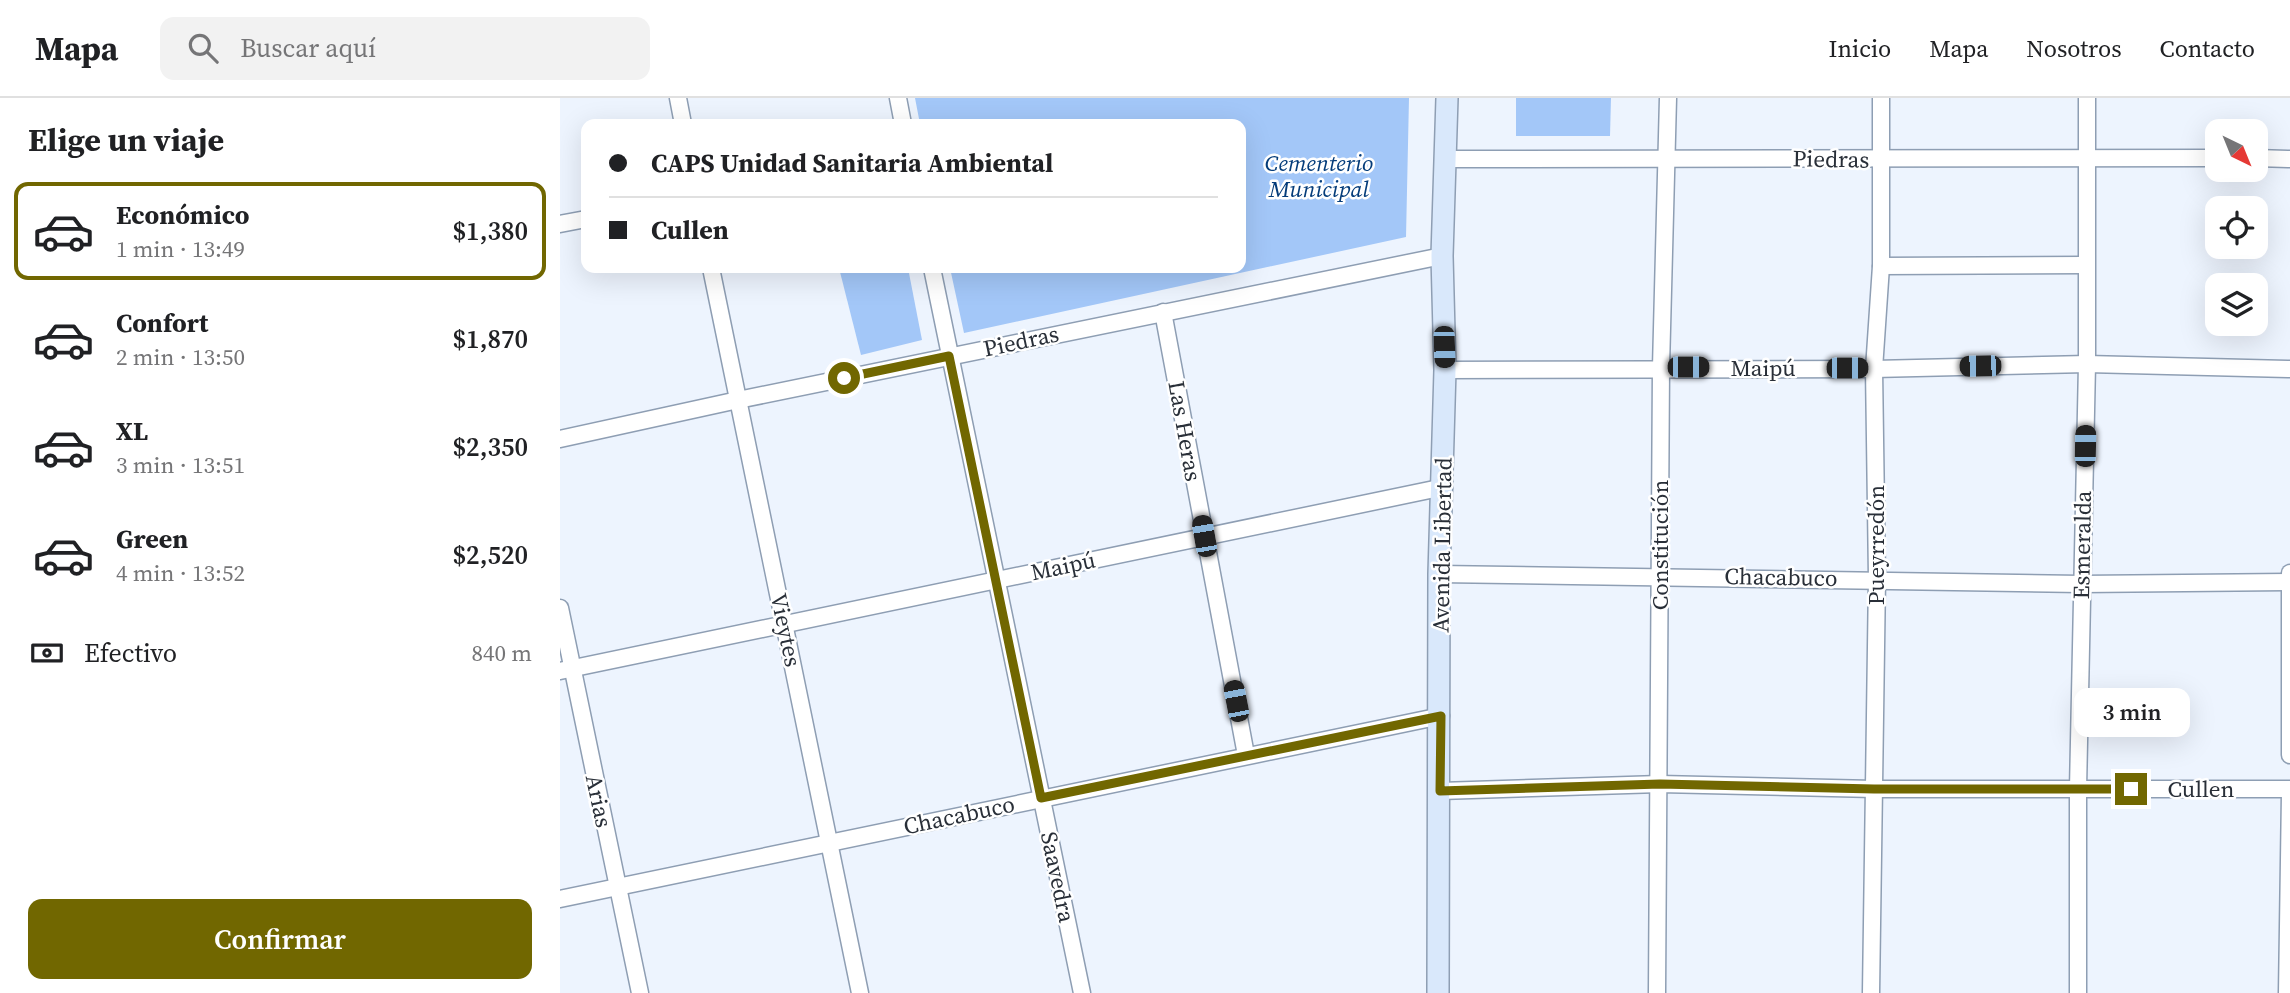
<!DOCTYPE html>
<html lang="es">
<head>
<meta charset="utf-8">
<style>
	:root { --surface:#fff; --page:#f2f2f2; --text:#202124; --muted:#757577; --line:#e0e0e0; --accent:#716700 }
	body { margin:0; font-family:"Source Serif 4",serif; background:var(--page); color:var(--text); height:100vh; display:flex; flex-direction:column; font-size:26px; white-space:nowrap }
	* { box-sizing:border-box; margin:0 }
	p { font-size:23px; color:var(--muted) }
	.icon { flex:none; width:38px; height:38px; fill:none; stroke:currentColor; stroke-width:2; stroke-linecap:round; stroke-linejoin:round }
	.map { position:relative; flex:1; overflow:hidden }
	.side { display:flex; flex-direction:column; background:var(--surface); width:560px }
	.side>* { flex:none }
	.top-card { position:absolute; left:21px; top:21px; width:665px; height:154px; border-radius:14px; box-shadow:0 7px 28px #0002; display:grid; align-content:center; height:154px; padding:0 28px; background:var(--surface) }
	.needle { width:46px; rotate:137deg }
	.buttons { position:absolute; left:1645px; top:21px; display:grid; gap:14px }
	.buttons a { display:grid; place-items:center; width:63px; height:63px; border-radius:14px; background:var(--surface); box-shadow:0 7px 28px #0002; font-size:35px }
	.end { position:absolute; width:32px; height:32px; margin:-16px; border:9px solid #716700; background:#fff; box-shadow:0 0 0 4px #fff }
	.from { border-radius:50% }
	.bubble { position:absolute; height:49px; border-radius:14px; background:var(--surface); box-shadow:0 7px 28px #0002; font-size:23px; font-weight:600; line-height:49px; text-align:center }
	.car { position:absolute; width:21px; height:42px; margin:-21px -10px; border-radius:9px; box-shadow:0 0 5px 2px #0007; background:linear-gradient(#222 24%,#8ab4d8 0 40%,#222 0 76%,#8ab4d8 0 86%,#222 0) }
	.top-card b { display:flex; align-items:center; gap:24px; height:66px; font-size:26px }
	.top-card b+b { border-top:2px solid var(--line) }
	.top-card i { width:18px; height:18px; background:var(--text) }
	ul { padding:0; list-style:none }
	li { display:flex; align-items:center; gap:21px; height:98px; margin:0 14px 10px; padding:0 14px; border:4px solid transparent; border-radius:14px }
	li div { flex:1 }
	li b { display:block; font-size:26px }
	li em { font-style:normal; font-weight:600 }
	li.current { border-color:var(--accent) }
	li>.icon { width:63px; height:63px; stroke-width:1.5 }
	h2 { padding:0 28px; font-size:32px; line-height:84px }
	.pay { display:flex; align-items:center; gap:18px; height:77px; padding:0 28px; font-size:26px }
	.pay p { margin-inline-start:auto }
	.button { display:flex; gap:14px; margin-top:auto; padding:14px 28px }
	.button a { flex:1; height:80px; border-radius:14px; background:var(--accent); color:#fff; font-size:28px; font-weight:600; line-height:80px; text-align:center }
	header { display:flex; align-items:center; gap:42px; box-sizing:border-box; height:98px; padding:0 35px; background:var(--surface); border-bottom:2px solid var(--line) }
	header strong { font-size:33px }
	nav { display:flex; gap:38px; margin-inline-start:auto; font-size:24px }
	.search { width:490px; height:63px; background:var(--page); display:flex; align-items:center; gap:18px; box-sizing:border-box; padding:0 24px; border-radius:14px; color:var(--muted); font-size:26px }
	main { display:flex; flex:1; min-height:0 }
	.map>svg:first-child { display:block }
	.green { fill:#a3c7f8 }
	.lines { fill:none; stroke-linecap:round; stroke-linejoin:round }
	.street-casing { stroke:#8e9eb3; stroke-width:19 }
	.secondary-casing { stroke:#8e9eb3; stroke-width:24 }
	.street { stroke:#fff; stroke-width:16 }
	.secondary { stroke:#d9e8fb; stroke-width:21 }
	.route { stroke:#716700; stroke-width:9 }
	.labels { text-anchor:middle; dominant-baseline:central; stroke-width:5; stroke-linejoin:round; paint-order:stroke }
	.street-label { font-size:23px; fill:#292f38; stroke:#fff }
	.park-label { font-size:23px; font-style:italic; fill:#043c7a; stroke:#fff }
</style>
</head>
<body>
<header>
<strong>Mapa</strong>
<div class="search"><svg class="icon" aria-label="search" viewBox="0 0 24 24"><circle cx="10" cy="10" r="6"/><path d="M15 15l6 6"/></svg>Buscar aquí</div>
<nav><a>Inicio</a><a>Mapa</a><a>Nosotros</a><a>Contacto</a></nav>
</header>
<main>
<section class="side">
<h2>Elige un viaje</h2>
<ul>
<li class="current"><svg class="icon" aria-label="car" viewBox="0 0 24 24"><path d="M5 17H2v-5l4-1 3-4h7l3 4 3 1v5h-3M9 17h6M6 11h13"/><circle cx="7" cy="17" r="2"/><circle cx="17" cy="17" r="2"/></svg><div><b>Económico</b><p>1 min · 13:49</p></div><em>$1,380</em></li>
<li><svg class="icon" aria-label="car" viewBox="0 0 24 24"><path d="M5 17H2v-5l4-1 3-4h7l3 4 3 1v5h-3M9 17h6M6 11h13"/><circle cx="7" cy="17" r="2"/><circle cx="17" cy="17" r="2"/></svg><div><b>Confort</b><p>2 min · 13:50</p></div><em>$1,870</em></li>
<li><svg class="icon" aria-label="car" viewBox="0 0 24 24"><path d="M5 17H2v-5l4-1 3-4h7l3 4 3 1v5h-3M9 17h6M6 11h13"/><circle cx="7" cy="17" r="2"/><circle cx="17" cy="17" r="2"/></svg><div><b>XL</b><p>3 min · 13:51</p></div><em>$2,350</em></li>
<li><svg class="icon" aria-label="car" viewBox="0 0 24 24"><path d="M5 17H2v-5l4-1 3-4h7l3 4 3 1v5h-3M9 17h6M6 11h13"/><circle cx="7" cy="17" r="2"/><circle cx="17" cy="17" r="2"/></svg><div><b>Green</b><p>4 min · 13:52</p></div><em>$2,520</em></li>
</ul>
<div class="pay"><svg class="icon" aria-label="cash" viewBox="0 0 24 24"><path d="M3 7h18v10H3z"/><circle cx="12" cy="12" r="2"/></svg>Efectivo<p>840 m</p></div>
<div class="button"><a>Confirmar</a></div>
</section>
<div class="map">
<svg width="1730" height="895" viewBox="0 0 1730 895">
	<rect width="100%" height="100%" fill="#edf4fe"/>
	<g class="green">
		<path d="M355,0H849L846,139L404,235L390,170H681V26H360Z"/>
		<path d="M956,0H1051L1050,38H956Z"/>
		<path d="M279,170H348L362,242L301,257Z"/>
	</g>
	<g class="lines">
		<defs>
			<g id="street">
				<path d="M118,0L123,26"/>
				<path d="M338,0L343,26"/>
				<path d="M1696,60L1730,61"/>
				<path d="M885,61L1657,60"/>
				<path d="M0,126L26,121"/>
				<path d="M1321,168L1525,167"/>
				<path d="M151,170L300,895"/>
				<path d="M372,170L522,895"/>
				<path d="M603,214L686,657"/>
				<path d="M885,272L1314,271L1527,266L1730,271"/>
				<path d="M0,341L178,302L882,158"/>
				<path d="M1730,475V657"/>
				<path d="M879,476L1521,486L1730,484"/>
				<path d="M0,510L80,895"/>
				<path d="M0,573L884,389"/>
				<path d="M880,693L1100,686L1314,691H1730"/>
				<path d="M0,801L881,618"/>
				<path d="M1097,895L1101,269L1108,0"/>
				<path d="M1311,895L1317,480L1314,271L1321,168V0"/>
				<path d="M1518,895V691L1527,266V0"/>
				<path d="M1727,895L1730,695"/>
			</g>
			<path id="secondary" d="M878,895L879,476L885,272L882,158L887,0"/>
		</defs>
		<use href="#street" class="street-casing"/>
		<use href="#secondary" class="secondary-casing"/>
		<use href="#street" class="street"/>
		<use href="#secondary" class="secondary"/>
	</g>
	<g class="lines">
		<path class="route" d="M284,280L389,258L481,700L881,618L880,693L1100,686L1314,691H1571"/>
	</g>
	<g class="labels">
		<g class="street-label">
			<text transform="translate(1271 61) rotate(1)">Piedras</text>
			<text transform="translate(461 243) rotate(-12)">Piedras</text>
			<text x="1203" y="270">Maipú</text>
			<text transform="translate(625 333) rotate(80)">Las Heras</text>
			<text transform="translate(882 447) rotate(-89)">Avenida Libertad</text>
			<text transform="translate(1100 447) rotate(-90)">Constitución</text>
			<text transform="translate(1316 447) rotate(-90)">Pueyrredón</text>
			<text transform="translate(1522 447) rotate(-89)">Esmeralda</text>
			<text transform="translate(503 468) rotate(-12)">Maipú</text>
			<text transform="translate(1221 479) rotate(1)">Chacabuco</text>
			<text transform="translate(226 532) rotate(78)">Vieytes</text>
			<text x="1641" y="691">Cullen</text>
			<text transform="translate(39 703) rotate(78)">Arias</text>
			<text transform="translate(399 717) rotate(-12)">Chacabuco</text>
			<text transform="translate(498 779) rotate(78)">Saavedra</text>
		</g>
		<g class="park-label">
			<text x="759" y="65">Cementerio<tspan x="759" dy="26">Municipal</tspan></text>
		</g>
	</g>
</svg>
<div class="buttons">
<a><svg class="needle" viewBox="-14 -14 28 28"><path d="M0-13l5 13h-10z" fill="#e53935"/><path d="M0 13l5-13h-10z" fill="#757577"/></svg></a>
<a><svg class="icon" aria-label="locate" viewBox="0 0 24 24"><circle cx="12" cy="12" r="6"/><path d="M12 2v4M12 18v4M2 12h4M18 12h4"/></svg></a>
<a><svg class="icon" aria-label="layers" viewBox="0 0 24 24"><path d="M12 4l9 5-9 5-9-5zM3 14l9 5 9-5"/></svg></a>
</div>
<i class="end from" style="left:284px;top:280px"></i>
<i class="end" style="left:1571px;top:691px"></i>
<div class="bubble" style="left:1514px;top:590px;width:116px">3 min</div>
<i class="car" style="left:884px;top:249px;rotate:178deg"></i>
<i class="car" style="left:1420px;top:268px;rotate:269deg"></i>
<i class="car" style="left:1128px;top:269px;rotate:90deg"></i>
<i class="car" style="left:1287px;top:270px;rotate:90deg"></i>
<i class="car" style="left:1525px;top:348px;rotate:1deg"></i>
<i class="car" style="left:644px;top:438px;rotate:350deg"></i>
<i class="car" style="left:676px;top:603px;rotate:349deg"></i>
<div class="top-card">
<b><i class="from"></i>CAPS Unidad Sanitaria Ambiental</b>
<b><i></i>Cullen</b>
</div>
</div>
</main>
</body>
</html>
